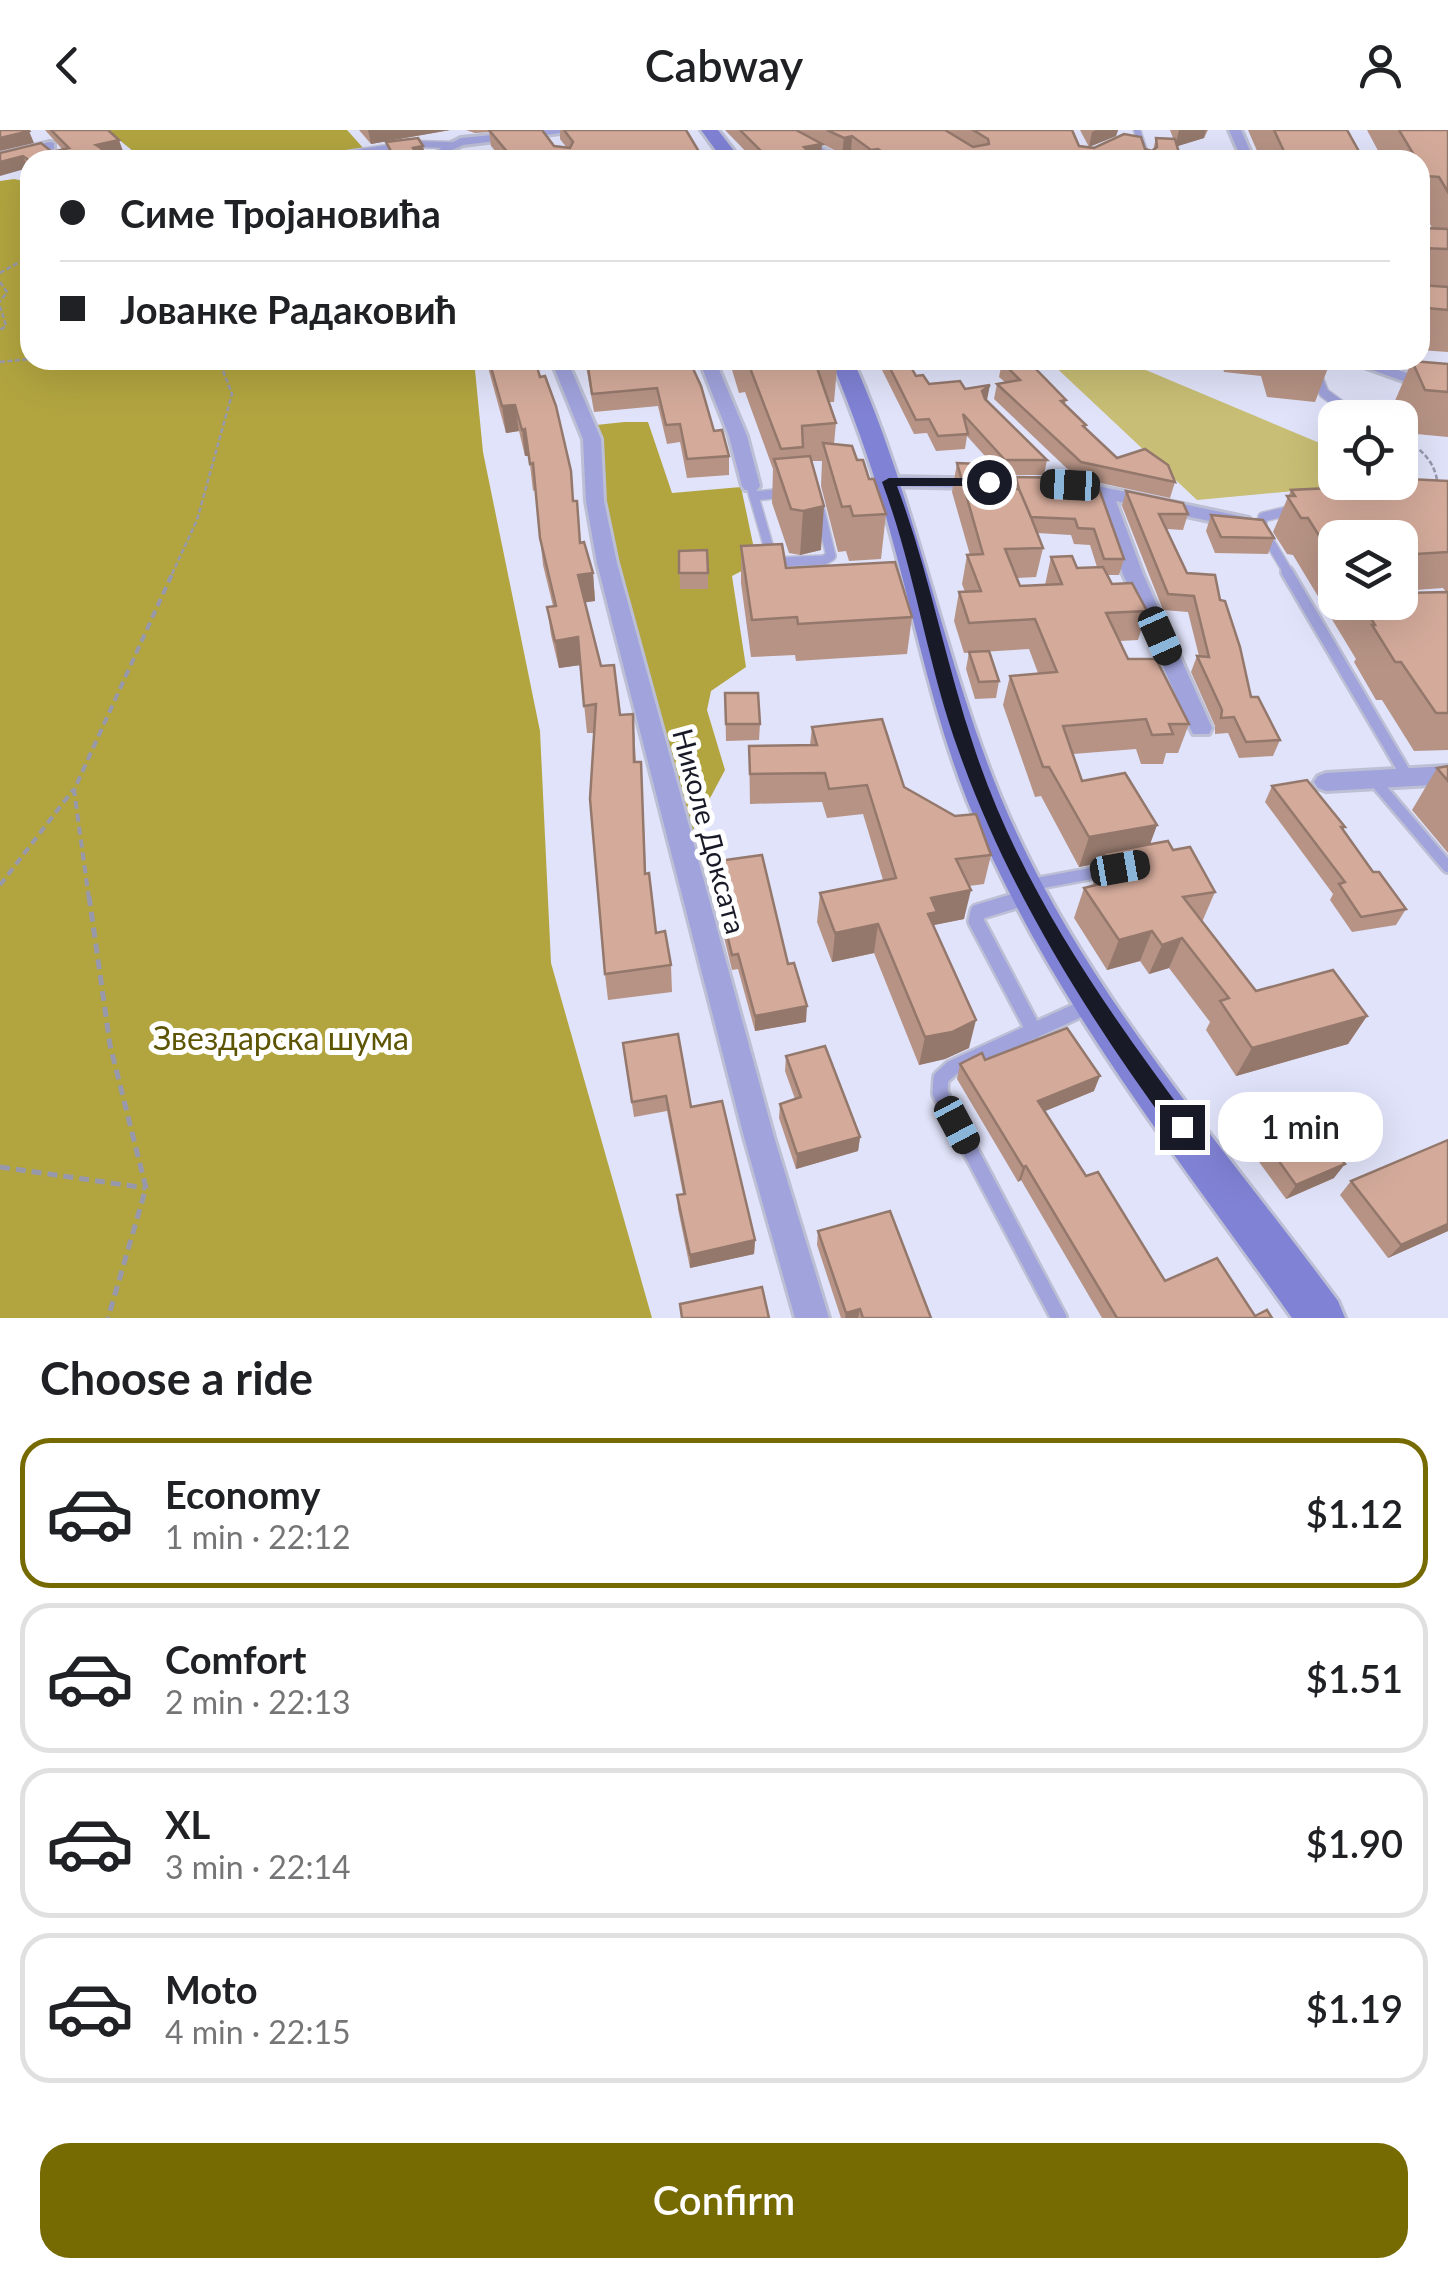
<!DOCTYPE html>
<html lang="en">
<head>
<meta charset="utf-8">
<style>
	:root { --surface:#fff; --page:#f2f2f2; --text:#202124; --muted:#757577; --line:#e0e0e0; --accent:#766a03 }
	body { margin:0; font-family:Lato,sans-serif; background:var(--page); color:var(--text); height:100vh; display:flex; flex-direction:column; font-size:38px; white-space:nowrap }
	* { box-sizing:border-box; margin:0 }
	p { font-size:32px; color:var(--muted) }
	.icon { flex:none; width:55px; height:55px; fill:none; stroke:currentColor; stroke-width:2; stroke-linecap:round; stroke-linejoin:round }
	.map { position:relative; height:1188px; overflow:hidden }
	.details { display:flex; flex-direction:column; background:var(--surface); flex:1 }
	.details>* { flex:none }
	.guide { position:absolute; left:20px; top:20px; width:1410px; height:220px; border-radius:30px; box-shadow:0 10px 40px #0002; display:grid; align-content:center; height:220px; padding:0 40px; background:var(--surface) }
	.buttons { position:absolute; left:1318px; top:270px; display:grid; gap:20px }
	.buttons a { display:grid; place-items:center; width:100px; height:100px; border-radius:20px; background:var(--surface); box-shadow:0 10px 40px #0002; font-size:50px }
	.end { position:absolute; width:45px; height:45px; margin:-22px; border:12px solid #191a27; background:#fff; box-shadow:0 0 0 5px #fff }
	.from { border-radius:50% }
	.bubble { position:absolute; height:70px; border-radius:30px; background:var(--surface); box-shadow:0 10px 40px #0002; font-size:32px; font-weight:600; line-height:70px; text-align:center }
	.car { position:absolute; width:30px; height:60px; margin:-30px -15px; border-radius:12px; box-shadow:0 0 8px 2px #0007; background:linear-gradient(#222 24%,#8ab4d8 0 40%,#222 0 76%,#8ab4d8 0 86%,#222 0) }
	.guide b { display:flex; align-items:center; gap:35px; height:95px; font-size:38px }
	.guide b+b { border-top:2px solid var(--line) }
	.guide i { width:25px; height:25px; background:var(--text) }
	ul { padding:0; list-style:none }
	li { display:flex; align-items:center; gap:30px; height:150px; margin:0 20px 15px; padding:0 20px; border:5px solid var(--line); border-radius:30px }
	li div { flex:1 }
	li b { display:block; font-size:38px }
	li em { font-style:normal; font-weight:600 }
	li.selected { border-color:var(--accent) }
	li>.icon { width:90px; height:90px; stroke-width:1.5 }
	h2 { padding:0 40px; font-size:45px; line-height:120px }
	.cta { display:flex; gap:20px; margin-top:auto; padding:20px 40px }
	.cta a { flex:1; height:115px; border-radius:30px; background:var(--accent); color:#fff; font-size:40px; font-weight:600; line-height:115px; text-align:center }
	header { display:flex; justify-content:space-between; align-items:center; height:130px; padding:0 40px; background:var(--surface); font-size:45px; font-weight:600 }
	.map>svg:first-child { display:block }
	.green { fill:#c8be75 }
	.forest { fill:#b2a540 }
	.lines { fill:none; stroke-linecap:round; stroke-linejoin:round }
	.service-far3-casing { stroke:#bdbfd4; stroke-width:9 }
	.service-far2-casing { stroke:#bdbfd4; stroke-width:12 }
	.service-far1-casing { stroke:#bdbfd4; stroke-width:16 }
	.service-casing { stroke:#bdbfd4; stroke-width:20 }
	.minor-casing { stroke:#bdbfd4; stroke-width:6 }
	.secondary-casing { stroke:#bdbfd4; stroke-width:6 }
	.path-far2 { stroke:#9798ac; stroke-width:2.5; stroke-dasharray:5 2.5; stroke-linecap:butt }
	.path-far1 { stroke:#9798ac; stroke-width:4; stroke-dasharray:8 5; stroke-linecap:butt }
	.path { stroke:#9798ac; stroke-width:5; stroke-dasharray:10 6; stroke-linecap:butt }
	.service-far3 { stroke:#a0a3dc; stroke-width:6 }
	.service-far2 { stroke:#a0a3dc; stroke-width:9 }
	.service-far1 { stroke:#a0a3dc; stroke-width:11 }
	.service { stroke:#a0a3dc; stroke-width:15 }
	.minor { fill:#a0a3dc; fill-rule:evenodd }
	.secondary { fill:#8082d5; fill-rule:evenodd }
	.wall { fill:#b69385; fill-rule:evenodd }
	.shaded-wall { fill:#94786c }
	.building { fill:#d4ab9b; stroke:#94786c; stroke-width:2.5 }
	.route { fill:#191a27 }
	.labels { text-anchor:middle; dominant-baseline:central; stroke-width:10; stroke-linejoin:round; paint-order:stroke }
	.street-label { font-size:28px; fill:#191a27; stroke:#fff }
	.near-park-label { font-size:32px; fill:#5e5504; stroke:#fff }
</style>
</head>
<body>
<header><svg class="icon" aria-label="back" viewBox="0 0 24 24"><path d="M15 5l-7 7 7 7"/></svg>Cabway<svg class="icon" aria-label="person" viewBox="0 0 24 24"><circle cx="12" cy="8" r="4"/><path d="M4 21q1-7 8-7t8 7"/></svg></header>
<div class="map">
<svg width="1448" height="1188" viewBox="0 0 1448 1188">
	<rect width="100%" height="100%" fill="#e1e3fa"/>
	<path class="green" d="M1048,230H1122L1334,319L1335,352L1370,354L1197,370Z"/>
	<g class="forest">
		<path d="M107,0H347L374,30H144Z"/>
		<path d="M14,49L30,52V230H474L483,322L540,601L551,833L652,1188H0V51Z"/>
		<path d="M624,292H648L672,363L741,357L757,433L732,446L746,537L711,561L707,580L725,640L684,717L607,433L587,296Z"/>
	</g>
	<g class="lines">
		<defs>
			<g id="service-far3">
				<path d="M1137,0L1147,30"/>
				<path d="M329,27L414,14L451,15"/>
			</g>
			<g id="service-far2">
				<path d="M1311,230L1324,263L1358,288"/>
				<path d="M751,356L771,425L778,432L824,430L831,426L820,380"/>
				<path d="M754,366L785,363"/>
				<path d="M1289,444L1261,397L1263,387L1292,380"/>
			</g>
			<g id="service-far1">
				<path d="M1287,442L1408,648"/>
				<path d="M1374,650L1448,737"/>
				<path d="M1029,755L1110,740"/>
				<path d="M1022,769L1028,767"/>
			</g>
			<g id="service">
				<path d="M1028,767L978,782L976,791L1034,901"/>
				<path d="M1059,1188L940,963L941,948L952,938L1090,875"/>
			</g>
			<g id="minor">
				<path d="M543,0H584L463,15L452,20L458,30H446L439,19L461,8Z"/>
				<path d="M772,0H787L846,30H830Z"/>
				<path d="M1229,0H1241L1254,30H1242Z"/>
				<path d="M50,12L54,13V19L0,32V24Z"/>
				<path d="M551,230H567L601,309L604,371L617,433L774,1007L829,1188H795L744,1007L597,433L586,371L583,309Z"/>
				<path d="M699,230H715L747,306L760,356L757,360H745L742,356L729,306Z"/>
				<path d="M1344,230H1368L1448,257V267Z"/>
				<path d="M889,347L1069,350L1249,388V396L1242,398L1116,371L1143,444L1212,598L1209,604H1193L1190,598L1123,444L1096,366L1069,360L883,356V348Z"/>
				<path d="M1448,636V654L1326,661L1318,658L1314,652L1318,646L1326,643Z"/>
			</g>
			<g id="secondary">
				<path d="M701,0H718L741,30H723Z"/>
				<path d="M831,230H853C917,372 942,525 1001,668C1079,855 1219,1010 1338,1171L1345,1188H1292C1174,1022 1044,861 967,670C932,581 914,486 888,394C873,338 853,284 831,230Z"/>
			</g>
		</defs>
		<use href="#service-far3" class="service-far3-casing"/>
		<use href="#service-far2" class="service-far2-casing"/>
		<use href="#service-far1" class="service-far1-casing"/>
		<use href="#service" class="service-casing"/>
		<use href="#minor" class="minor-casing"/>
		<use href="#secondary" class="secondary-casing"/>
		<g class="path-far2">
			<path d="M0,143L30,126"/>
			<path d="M0,152L7,162L0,172"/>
			<path d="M0,176L6,196L0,200"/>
			<path d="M0,232L30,229"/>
			<path d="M1400,309C1419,315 1434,331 1437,350"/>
			<path d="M172,444L197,390L232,264L219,230"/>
		</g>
		<g class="path-far1">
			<path d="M0,755L73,660"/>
			<path d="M89,769L74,660L173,442"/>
		</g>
		<g class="path">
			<path d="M89,766L110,915L146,1058L108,1188"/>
			<path d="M0,1037L146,1058"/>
		</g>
		<use href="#service-far3" class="service-far3"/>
		<use href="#service-far2" class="service-far2"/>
		<use href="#service-far1" class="service-far1"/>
		<use href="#service" class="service"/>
		<use href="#minor" class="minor"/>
		<use href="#secondary" class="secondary"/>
	</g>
	<g class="wall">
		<path d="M45,0H108L123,21L106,25L108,30H30V40L0,23L52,22L63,20Z"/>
		<path d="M359,0H450L371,14Z"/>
		<path d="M466,0H542L554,16L567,18L560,9V0H686L704,30H503L491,16L489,2L475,3Z"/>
		<path d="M725,0H1072L1079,16L1153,20L1156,8H1173L1170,0H1208L1204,8L1177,16L1181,30H862L851,22L842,24L807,6L821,30H754Z"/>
		<path d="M1080,0H1118L1116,6L1089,17Z"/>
		<path d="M1248,0H1347L1361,25L1359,30H1261Z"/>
		<path d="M1367,0H1448V222L1420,220V93L1422,98H1432L1425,84H1420V30H1383Z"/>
		<path d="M386,12L426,29L392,30Z"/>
		<path d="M486,230H535L574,371L581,413L593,443L595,471L585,472L601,536L620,585L633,584L636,632H641L646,743L656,803L671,835L672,862L608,870L605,844L594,603H587L580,535L559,538L551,505L547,477L553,476L543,435L535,360L533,361L529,326H525L519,301L506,303Z"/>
		<path d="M585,230H689L714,301L729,326V345L687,348L680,312L667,314L658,276L594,282Z"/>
		<path d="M729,230H834L837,237L834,272H829L836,293L834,314L857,330L869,349L886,384L881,429L849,431L846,421L838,422L821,356L822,331H812L821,420L800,425L789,423L772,373L773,339L745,262L739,263Z"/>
		<path d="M877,230H907L916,246L929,254L965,259L987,270L1047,330L1044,345H1002L967,306L965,319L936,321L927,303L914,304Z"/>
		<path d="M1221,230H1331L1315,272L1267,267L1261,246L1224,242Z"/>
		<path d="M1412,231L1448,234V307L1406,303L1394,273Z"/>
		<path d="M1002,232L1066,270L1065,274L1086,295L1085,298L1117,328L1175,352L1170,368L1077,348L994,269L997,254L1005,252L999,247Z"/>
		<path d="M957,333L984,358L1014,359L1016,347L1072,348L1124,429L1119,445H1107L1112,454L1147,481L1138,510L1120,511L1128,529L1189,594L1178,623H1166L1163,634H1141L1136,619L1073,624L1082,651L1157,695L1150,714L1173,720L1215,762L1202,792L1256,861L1367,886L1348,914L1236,946L1206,900L1210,892L1169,838L1149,844L1140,831L1107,840L1074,788L1084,758L1094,755L1093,753L1100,733L1079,737L1041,666L1035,667L1003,575L1010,546L1038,543L1029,519L964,523L954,491L959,462H965L962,454L967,425H970L952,362ZM1037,403L1071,405L1074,414L1090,415L1097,437L1077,438L1051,427L1045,455L1020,456L1017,448L1036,447L1043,418Z"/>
		<path d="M1408,349L1448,351V620L1414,621L1382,570H1376L1354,532L1356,529L1293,425L1287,424L1273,402L1291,360L1406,354ZM1335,408H1400V472H1335ZM1443,458L1446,462L1404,463L1402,461Z"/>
		<path d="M1126,361L1188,384L1183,400L1167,399L1187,443L1220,470L1251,567L1280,610L1273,626L1239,628L1228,603L1215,604V596L1191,542L1197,526H1199L1188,482L1163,480L1122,376Z"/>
		<path d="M1211,385L1274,408L1268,424L1215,423L1206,401Z"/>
		<path d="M741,416L786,438L912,487L907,524L796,531L795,525L751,527L741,453Z"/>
		<path d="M679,421L708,443V459H680Z"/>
		<path d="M969,522L999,551L996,568L975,569L966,539Z"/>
		<path d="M725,563L760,594L759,610L726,611Z"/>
		<path d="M812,597L904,657L991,725L984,754L969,756L964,789L934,795L969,918L945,929L919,935L874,823L832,832L817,792L820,763L883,750L863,684L827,688L822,672L750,674L749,616L810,615Z"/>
		<path d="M1448,636V723L1412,680L1437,638Z"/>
		<path d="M1272,656L1345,697L1343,700L1373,742L1406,779L1396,795L1352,802L1330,770L1333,764L1265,672Z"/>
		<path d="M718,731L788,834L806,892L755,901L738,839L732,840L722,799V783L726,782L718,747Z"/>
		<path d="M786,926L860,1007L858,1021L796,1039L779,988L780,974L795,969L785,941Z"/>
		<path d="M625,928L691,977L755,1110L754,1124L690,1138L678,1079L677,1065L683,1064L667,981L634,987Z"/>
		<path d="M985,930L1094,961L1045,981L1086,1046L1165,1151L1255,1186L1272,1188H1102L1021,1050L1018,1052L957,949L960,934Z"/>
		<path d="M1261,1006L1334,1048L1286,1069L1251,1021Z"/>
		<path d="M1448,1010V1101L1388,1128L1340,1065L1351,1051Z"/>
		<path d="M818,1101L931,1188H841L817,1115Z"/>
	</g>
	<g class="shaded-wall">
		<path d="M368,0H450L371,14Z"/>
		<path d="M1096,0H1118L1116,6L1089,17L1092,2Z"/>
		<path d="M1179,0H1206L1204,8L1175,17Z"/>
		<path d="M29,1L34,13L0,21V8Z"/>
		<path d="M852,6L851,22L842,24L844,8Z"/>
		<path d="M119,10L123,21L106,25L108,30H66L96,15Z"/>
		<path d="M822,14L821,30H803L804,17Z"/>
		<path d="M423,16L426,29L415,30L413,18Z"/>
		<path d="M878,19L877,30H870L871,20Z"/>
		<path d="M23,26L28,38L0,46V32Z"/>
		<path d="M951,230H977V233L950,236Z"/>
		<path d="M990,255L987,270L979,276L982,261Z"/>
		<path d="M515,275L519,301L506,303L502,276Z"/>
		<path d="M525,299L529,326H525L522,300Z"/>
		<path d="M824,376L821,420L800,425L803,381Z"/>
		<path d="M593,443L595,471L581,473L578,445Z"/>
		<path d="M578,507L581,535L559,538L555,511Z"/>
		<path d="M1157,695L1146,725L1103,723L1100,733L1079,737L1089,707Z"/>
		<path d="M971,760L964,789L934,795L931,811L922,813L931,768Z"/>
		<path d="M878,794L874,823L832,832L835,803Z"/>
		<path d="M1152,801L1140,831L1107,840L1119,810Z"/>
		<path d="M1182,808L1169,838L1149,844L1162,815Z"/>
		<path d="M807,876L806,892L755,901V886Z"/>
		<path d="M1367,886L1348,914L1236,946L1252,918Z"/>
		<path d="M976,890L969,918L945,929L919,935L925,907Z"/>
		<path d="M1100,946L1094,961L1033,986L1038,971Z"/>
		<path d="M860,1007L858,1021L796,1039L797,1024Z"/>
		<path d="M1345,1034L1334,1048L1286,1069L1296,1055Z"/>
		<path d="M1026,1036L1021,1050L1018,1052L1023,1037Z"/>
		<path d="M1448,1094V1101L1388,1128L1401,1115Z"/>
		<path d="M755,1110L754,1124L690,1138V1125Z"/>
		<path d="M860,1179L858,1188H845L846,1183Z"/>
	</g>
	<g class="building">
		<path d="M0,0H28L29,1L0,8Z"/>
		<path d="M51,0H108L119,10L96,15L104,20L66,30L30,31L23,26L0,32V23L41,13L52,22L69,18Z"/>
		<path d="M489,0H542L554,16L570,18L573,12L564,0H686L704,30H514Z"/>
		<path d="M740,0H796L822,14L804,17L816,30H770Z"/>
		<path d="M827,0H945L973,17L989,14L988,9L973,0H1072L1079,16L1094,18L1124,4L1141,7L1145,19L1152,21L1157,17L1156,8L1175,9L1181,30H1061V28L1041,30H895L878,19L871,20L852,6L844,8Z"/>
		<path d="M1274,0H1347L1361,25L1331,23L1334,30H1288Z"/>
		<path d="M1399,0H1448V62L1439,47L1426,46L1420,36V30H1417Z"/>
		<path d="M418,8L423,16L413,18L420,30H396L386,12Z"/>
		<path d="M1420,93L1422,98L1448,99V119L1420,118Z"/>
		<path d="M1420,136L1428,153H1420Z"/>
		<path d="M1420,155L1448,157V180L1427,178L1420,161Z"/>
		<path d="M489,230H535L540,247L545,246L556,276L571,341L573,371H577L580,413L584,412L593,443L578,445L601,536L614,535L620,585L633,584L634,632H641L645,744L649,743L656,803L665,801L671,835L605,844L590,669L596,574L584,576L578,507L555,511L547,477L556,476L540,408L533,333L530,334L525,299L522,300L515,275L502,276Z"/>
		<path d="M587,230H689L701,256L714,301L722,300L729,326L687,329L680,294L666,295L657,258L592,264Z"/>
		<path d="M747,230H834L837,237L817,238L836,293L802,296L803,317L781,319Z"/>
		<path d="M886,230H907L916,246L923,245L929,254L960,251L965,259L990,255L982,261L985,269L1047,330H1005L963,284L968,304L938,306L929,289L916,290Z"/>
		<path d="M1011,230H1027L1066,270L1061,271L1086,295L1083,296L1117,328L1145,319L1168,335L1175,352L1081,332L997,254L1020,250L1002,232Z"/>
		<path d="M1412,231L1448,234V262L1425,260Z"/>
		<path d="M823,313L852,316L857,330H863L869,349H874L886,384L853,386L850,376L842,377Z"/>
		<path d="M810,326L824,376L803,381L791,379L774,329Z"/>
		<path d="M957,333L979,334L984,358L1020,359L1043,418L1005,419L1020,456L1062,454L1051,427L1072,426L1077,438L1103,437L1112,454L1132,453L1147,481L1106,483L1128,529H1156L1189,594H1169L1173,604L1152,605L1146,589L1063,596L1082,651L1125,643L1157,695L1089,707L1049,637H1043L1010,546L1057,542L1035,489L969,493L959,462L981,461L967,425L983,424Z"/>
		<path d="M1016,347L1072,348L1097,353L1124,429H1104L1094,399L1078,398L1075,389L1031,387L1019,359Z"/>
		<path d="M1408,349L1448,351V422L1400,425V408H1335V431L1308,388H1301L1287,366H1295L1291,360L1411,354Z"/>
		<path d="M1126,361L1183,373L1188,384H1159L1187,443L1215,445L1220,470L1225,471L1240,517L1251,567H1258L1280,610L1246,612L1234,587L1221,588L1222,580L1197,526L1209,527L1194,466L1168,464Z"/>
		<path d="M1211,385L1263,390L1274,408L1221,407Z"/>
		<path d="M782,414L786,438L895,432L912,487L798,494L797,487L752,490L741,416Z"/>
		<path d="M707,420L708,443H679V421Z"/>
		<path d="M1400,458L1404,463L1448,462V583H1436L1401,532H1395L1372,495H1375L1361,472H1400Z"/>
		<path d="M989,521L999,551L979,552L969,522Z"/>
		<path d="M725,563H758L760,594H726Z"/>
		<path d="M882,589L904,657L955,686L976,684L991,725L956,729L971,760L931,768L937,782L928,784L976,890L952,902L925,907L878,794L835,803L820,763L896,748L867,655L829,659L825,643L750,644L749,616L817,615L812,597Z"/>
		<path d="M1448,636V651L1437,638Z"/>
		<path d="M1307,650L1345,697H1341L1373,742H1379L1406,779L1361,787L1339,754L1345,752L1272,656Z"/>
		<path d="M1168,711L1173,720L1190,717L1215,762L1183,767L1256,861L1333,840L1367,886L1252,918L1220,871L1229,868L1182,808L1162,815L1152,801L1119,810L1084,758L1119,749L1103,723Z"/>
		<path d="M762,725L788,834L794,833L807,876L755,886L738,824L732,825L722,783L729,782L718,731Z"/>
		<path d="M1067,898L1100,946L1038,971L1086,1046L1098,1042L1165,1151L1217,1128L1255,1186L1267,1180L1272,1188H1117L1026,1036L1023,1037L960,934L982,923L985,930Z"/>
		<path d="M678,904L691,977L722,971L755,1110L690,1125L677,1065L685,1064L666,966L632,972L623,913Z"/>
		<path d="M825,916L860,1007L797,1024L780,974L801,967L786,926Z"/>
		<path d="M1309,987L1345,1034L1296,1055L1261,1006Z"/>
		<path d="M1448,1010V1094L1401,1115L1351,1051Z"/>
		<path d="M890,1081L931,1188H863L860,1179L846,1183L818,1101Z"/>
		<path d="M762,1157L769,1188H682L680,1174Z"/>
	</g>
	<path class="route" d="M889,348H989L995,352L989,356H897C929,441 945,531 974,617C1019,755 1104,876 1189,990L1192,997L1189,1004H1174C1087,885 1009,762 959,622C927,534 915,440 882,352Z"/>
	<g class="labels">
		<g class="street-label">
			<text transform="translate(710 701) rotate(75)">Николе Доксата</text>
		</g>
		<g class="near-park-label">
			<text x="281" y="907">Звездарска шума</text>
		</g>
	</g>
</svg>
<div class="buttons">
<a><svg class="icon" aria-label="locate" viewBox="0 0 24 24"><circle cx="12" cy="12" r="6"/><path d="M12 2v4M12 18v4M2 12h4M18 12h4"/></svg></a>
<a><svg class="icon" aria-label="layers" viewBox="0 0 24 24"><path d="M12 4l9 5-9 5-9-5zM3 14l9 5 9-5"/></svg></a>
</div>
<i class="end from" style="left:989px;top:352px"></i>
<i class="end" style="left:1182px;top:997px"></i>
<div class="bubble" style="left:1218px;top:962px;width:165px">1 min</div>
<i class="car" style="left:1070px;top:355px;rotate:273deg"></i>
<i class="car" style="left:1160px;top:506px;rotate:156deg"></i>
<i class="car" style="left:1120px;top:738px;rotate:80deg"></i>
<i class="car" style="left:957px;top:995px;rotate:152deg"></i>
<div class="guide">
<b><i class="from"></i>Симе Тројановића</b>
<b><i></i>Јованке Радаковић</b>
</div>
</div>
<section class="details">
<h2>Choose a ride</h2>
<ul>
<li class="selected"><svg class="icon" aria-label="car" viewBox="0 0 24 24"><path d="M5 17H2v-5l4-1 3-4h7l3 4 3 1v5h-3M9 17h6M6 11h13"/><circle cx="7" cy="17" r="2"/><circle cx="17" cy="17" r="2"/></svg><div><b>Economy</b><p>1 min · 22:12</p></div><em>$1.12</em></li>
<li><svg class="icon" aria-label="car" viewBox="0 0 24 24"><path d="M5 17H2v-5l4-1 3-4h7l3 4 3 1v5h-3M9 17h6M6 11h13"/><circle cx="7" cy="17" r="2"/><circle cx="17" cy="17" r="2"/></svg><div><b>Comfort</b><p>2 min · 22:13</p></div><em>$1.51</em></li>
<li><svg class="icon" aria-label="car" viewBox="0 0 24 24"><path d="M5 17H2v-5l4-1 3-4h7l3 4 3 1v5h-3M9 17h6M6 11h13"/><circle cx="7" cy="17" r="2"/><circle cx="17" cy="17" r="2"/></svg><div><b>XL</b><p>3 min · 22:14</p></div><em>$1.90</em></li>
<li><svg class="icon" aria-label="car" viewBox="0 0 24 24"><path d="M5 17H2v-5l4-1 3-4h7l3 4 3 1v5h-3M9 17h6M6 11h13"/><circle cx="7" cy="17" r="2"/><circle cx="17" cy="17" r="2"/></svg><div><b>Moto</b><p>4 min · 22:15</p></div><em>$1.19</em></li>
</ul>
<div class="cta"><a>Confirm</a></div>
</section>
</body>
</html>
